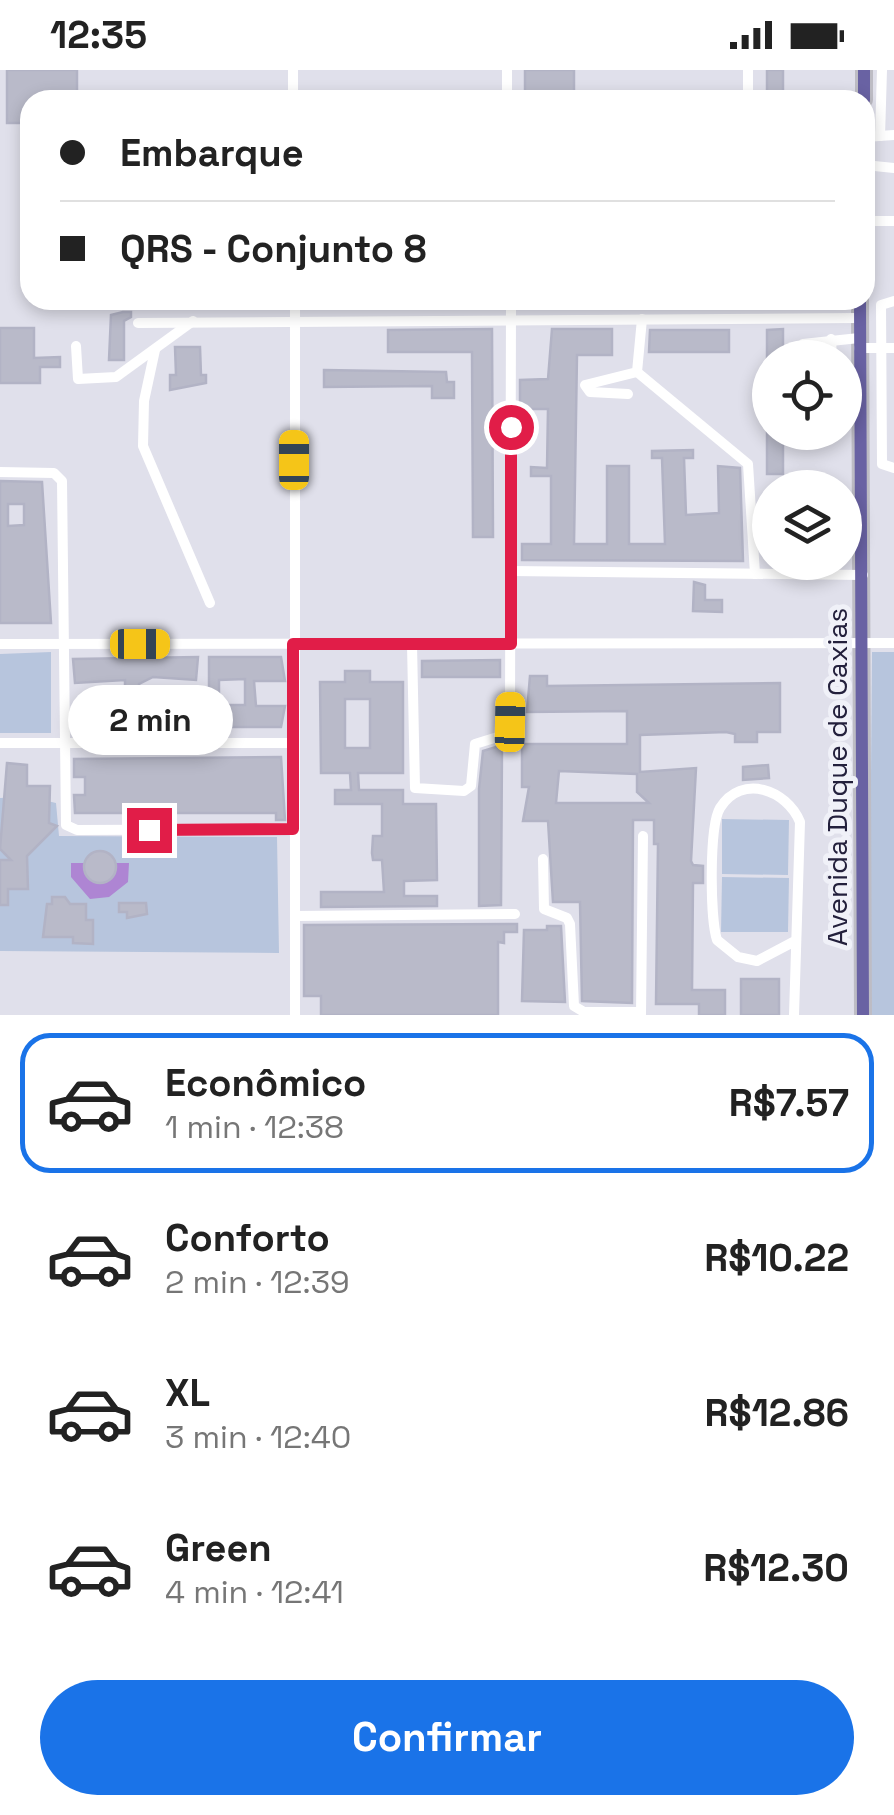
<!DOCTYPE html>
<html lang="pt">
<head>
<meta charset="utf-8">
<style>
	:root { --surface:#fff; --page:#f2f2f2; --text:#222; --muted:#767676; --line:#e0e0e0; --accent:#1a73e8 }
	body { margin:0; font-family:"Space Grotesk",sans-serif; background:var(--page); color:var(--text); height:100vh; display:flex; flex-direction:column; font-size:38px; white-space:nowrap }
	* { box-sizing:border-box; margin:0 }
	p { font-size:32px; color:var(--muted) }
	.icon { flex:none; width:55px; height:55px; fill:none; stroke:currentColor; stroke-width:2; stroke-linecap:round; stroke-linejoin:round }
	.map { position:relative; height:945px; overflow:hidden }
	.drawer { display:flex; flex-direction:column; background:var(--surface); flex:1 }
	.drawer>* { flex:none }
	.banner { position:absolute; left:20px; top:20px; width:855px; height:220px; border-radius:30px; box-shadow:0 5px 15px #0003; display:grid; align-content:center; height:220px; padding:0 40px; background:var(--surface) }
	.tools { position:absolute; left:752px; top:270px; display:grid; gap:20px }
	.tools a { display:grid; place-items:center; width:110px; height:110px; border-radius:50%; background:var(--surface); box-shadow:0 5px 15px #0003; font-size:50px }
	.end { position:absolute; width:45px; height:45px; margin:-22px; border:12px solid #e11d48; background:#fff; box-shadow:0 0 0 5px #fff }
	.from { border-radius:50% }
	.bubble { position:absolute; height:70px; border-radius:35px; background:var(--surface); box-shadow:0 5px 15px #0003; font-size:32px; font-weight:700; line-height:70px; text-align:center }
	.car { position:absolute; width:30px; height:60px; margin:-30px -15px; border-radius:12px; box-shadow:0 0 8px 2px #0007; background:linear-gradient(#f5c518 24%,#345 0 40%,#f5c518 0 76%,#345 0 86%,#f5c518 0) }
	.banner b { display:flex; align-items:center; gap:35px; height:95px; font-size:38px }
	.banner b+b { border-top:2px solid var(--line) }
	.banner i { width:25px; height:25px; background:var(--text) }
	ul { padding:18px 0 0; list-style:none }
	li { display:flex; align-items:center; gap:30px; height:140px; margin:0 20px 15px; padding:0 20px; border:5px solid transparent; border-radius:30px }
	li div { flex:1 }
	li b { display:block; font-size:38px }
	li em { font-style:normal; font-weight:700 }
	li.active { border-color:var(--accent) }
	li>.icon { width:90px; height:90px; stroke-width:1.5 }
	.primary-button { display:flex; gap:20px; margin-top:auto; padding:20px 40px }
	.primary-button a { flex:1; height:115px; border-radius:60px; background:var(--accent); color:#fff; font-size:40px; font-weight:700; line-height:115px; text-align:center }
	.status { display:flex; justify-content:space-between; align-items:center; height:70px; padding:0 50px; background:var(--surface); direction:ltr }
	.status svg { height:28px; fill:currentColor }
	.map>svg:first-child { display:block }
	.green { fill:#b7c5dd }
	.water { fill:#ae85d3 }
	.building { fill:#b9bac9; stroke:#b2b3c5; stroke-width:2.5; fill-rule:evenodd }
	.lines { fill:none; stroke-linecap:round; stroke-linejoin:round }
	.major-casing { stroke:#bdbcc4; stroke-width:18 }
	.minor { stroke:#fff; stroke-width:10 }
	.major { stroke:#6962a3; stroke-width:12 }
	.route { stroke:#e11d48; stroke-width:12 }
	.labels { text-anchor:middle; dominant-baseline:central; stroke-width:10; stroke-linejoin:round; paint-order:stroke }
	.street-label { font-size:28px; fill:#23203c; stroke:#f0f1f8 }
</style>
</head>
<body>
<div class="status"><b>12:35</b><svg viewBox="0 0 49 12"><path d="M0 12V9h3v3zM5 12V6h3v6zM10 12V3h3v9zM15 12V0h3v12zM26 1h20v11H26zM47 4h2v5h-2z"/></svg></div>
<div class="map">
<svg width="894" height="945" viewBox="0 0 894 945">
	<rect width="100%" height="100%" fill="#e0e0eb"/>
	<g class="green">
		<path d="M51,582V663H0V584Z"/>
		<path d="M872,582H894V945H869Z"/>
		<path d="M30,727L56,733L59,766L277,767L279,883L0,881V728Z"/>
		<path d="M722,749L789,750L788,805L722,804Z"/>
		<path d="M722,807L789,808L788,862H721Z"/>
	</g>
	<path class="water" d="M71,793H84L94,812H107L115,805V793H129L128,812L109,827L90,829L71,807Z"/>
	<g class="building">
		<path d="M7,0H77V30H30V53H7Z"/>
		<rect x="525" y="0" width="49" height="30"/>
		<rect x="767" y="0" width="16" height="30"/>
		<path d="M123,242H131V247L124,251V290H109L111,245Z"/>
		<path d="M0,258H34V288L60,287V297H40V313H0Z"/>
		<path d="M492,259L493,467H473L472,282H388V260Z"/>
		<path d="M552,259H612V285H577L574,474H607V396H629V474H665L662,388H652V381L693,380V388H684L686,445L719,443L718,396L740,398L743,491L522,490V474H551V406H531V397L547,398L548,339H520V310L548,309Z"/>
		<path d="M783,259V288H767V260Z"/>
		<path d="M650,260H729V282H649Z"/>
		<path d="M175,277H200L201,305H206V313L170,320V305H176Z"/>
		<path d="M324,300L446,302L447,312H454V328H432V316L324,317Z"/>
		<rect x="767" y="362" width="16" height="42"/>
		<path d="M0,411L42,412L51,553H0ZM8,434H24V455L8,456Z"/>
		<path d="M694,512L705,515V530H722V542L693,541Z"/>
		<path d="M198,587L196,610L153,607L139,614L140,632L209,636V587H281L285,611H254L256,636H285L281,657H76L73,639L125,635V610L75,613L73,589ZM245,609V635H219V610Z"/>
		<path d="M500,590V607H422V591Z"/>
		<path d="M345,601H370V612H403V703H358L359,720H403V734H436L437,810L404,811V826H437V836L321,837V822H384L382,790H373L372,783L373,766H382V734H335V720H351L350,703H321L320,612H345ZM345,629H370V678H345Z"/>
		<path d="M530,606H547V616L780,613V662H757V672H735V664L726,662L640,665V702L696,698L691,791L693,795L703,796V813H693L692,920H725V945H699V934H656L658,774H654V750H633L632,933L582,931L580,832H553L548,751H523L529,717H522V674H627V641L527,642ZM559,701L637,704V722L649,733H556Z"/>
		<path d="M496,677H502L501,835L479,836V719L483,681Z"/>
		<path d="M281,687L285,750H276V743H75L74,725H85V707H74V689Z"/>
		<path d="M7,693L27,695V716H50L49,753L57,756L27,786L28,819H8V835H0V790H11L0,779Z"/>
		<path d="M768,695L769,708L743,710V697Z"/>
		<circle cx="100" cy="797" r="16"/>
		<path d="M52,827H65L70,834H86V850H93V874L73,873V867H43L47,834H52Z"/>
		<path d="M119,833H146L147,844L127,848V842H119Z"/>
		<path d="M517,854V862H504V873L498,872V945H321V926H304V855Z"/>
		<path d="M547,856H561L565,932L522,931L524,860H547Z"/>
		<rect x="741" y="909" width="38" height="36"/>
	</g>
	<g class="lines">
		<defs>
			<g id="major">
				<path d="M864,0V30"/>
				<path d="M860,230L863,945"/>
			</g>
		</defs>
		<use href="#major" class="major-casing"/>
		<g class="minor">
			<path d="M507,0V30"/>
			<path d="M293,30V0"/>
			<path d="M748,30V0"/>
			<path d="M880,66L882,0"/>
			<path d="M865,67L894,65"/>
			<path d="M865,95L894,98"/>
			<path d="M865,151H894"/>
			<path d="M295,230V945"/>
			<path d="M894,231L881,235L882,394L894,398"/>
			<path d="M138,253L859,248"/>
			<path d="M831,269L832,288"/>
			<path d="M76,276L78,309L116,307L193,251"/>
			<path d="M859,278H894"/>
			<path d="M155,280L144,331L143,376L210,533"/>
			<path d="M796,288L803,274L859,268"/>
			<path d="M637,302L748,394L755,504"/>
			<path d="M628,324L590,322L585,315L637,302L642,249"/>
			<path d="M0,402L54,403L62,411L66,755L77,760L293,759"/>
			<path d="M511,501L863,505"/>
			<path d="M0,574L894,573"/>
			<path d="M412,574L415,718L464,721L471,716L475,674L504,665L510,652L511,230"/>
			<path d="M0,673H294"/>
			<path d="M543,789L544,839L567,848L570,854L574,936L584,942H641"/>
			<path d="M295,846L515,844"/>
			<path d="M641,944L643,766"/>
			<path d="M794,945L800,752C787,720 742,703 720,738C709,756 710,848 717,870L738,887L757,891L795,871"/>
		</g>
		<use href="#major" class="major"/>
	</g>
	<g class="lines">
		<path class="route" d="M149,760L293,759V574H511V357"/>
	</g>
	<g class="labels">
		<g class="street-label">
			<text transform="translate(837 707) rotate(-90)">Avenida Duque de Caxias</text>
		</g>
	</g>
</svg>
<div class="tools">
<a><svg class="icon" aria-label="locate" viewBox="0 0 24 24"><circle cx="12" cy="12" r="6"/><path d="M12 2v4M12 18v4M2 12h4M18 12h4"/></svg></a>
<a><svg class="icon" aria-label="layers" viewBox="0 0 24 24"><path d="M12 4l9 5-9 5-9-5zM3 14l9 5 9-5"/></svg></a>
</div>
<i class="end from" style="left:511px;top:357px"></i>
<i class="end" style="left:149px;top:760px"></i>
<div class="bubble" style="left:68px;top:615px;width:165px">2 min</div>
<i class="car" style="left:294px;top:390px;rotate:0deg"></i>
<i class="car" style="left:140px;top:574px;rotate:90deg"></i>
<i class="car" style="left:510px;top:652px;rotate:1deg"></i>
<div class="banner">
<b><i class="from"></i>Embarque</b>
<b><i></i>QRS - Conjunto 8</b>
</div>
</div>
<section class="drawer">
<ul>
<li class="active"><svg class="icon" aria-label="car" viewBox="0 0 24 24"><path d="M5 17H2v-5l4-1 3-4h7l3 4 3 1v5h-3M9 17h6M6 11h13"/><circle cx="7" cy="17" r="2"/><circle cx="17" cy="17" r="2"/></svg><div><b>Econômico</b><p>1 min · 12:38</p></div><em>R$7.57</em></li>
<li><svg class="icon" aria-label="car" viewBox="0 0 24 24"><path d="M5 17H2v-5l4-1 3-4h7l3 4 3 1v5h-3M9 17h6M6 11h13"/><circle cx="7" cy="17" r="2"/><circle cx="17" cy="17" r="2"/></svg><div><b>Conforto</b><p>2 min · 12:39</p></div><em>R$10.22</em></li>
<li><svg class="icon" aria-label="car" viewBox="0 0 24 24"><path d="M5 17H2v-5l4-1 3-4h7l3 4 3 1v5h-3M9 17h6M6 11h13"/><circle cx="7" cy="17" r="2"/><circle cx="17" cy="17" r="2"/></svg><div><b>XL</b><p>3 min · 12:40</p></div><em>R$12.86</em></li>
<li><svg class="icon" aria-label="car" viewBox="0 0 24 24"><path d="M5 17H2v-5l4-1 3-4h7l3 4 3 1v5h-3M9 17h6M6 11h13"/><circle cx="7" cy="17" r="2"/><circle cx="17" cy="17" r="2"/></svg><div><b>Green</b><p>4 min · 12:41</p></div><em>R$12.30</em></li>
</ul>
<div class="primary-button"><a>Confirmar</a></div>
</section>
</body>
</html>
